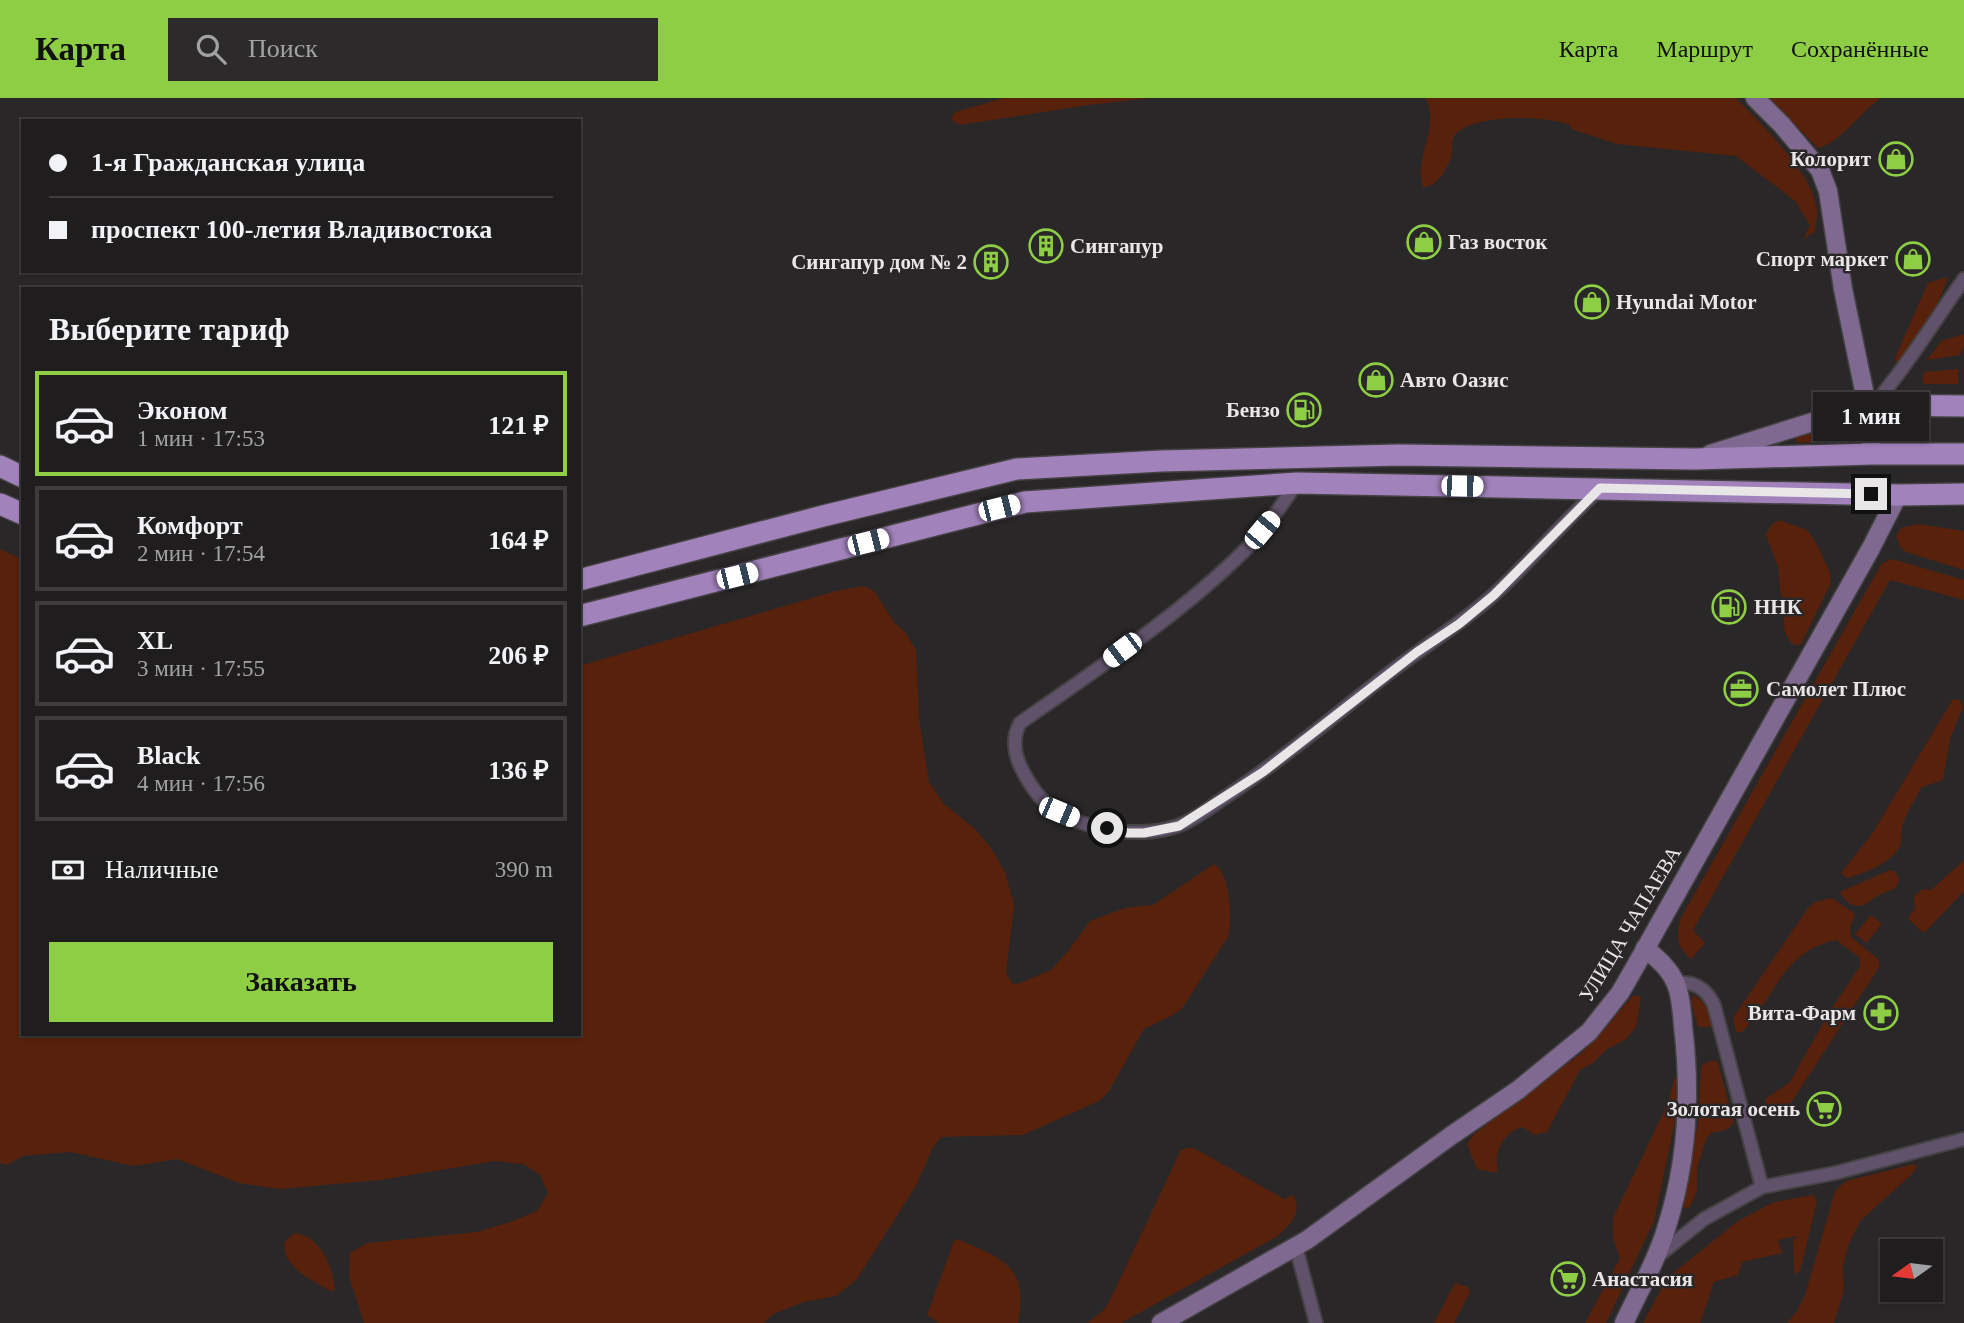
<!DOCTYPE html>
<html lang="ru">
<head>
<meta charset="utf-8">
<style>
	:root { --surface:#201d1f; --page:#2d2a2c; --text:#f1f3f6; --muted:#a2a2a4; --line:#3d3b3d; --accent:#8dce44 }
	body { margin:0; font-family:Georgia,serif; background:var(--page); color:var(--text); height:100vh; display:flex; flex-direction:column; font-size:26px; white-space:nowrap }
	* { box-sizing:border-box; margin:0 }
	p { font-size:23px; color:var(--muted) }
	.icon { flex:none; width:38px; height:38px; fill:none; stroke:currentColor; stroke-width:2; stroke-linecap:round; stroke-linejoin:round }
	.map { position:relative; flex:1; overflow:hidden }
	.sheet { position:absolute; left:21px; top:189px; width:560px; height:749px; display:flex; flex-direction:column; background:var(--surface); border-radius:0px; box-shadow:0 2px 5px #0004,0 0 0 2px var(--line) }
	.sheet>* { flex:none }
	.hud { position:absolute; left:21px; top:21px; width:560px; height:154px; border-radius:0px; box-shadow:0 2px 5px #0004,0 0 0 2px var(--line); display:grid; align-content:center; height:154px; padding:0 28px; background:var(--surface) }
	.needle { width:46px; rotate:256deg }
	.controls { position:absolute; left:1880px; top:1141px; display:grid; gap:14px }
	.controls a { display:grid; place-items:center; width:63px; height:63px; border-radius:0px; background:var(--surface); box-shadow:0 2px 5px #0004,0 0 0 2px var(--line); font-size:35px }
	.end { position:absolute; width:32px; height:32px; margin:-16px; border:9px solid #e8e6e7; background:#111; box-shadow:0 0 0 4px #111 }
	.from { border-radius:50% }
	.bubble { position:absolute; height:49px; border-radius:0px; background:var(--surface); box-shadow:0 2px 5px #0004,0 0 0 2px var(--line); font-size:23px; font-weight:600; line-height:49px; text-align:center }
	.car { position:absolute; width:21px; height:42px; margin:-21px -10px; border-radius:9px; box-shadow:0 0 5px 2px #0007; background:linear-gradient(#fff 24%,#345 0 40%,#fff 0 76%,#345 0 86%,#fff 0) }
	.hud b { display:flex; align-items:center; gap:24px; height:66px; font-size:26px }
	.hud b+b { border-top:2px solid var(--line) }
	.hud i { width:18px; height:18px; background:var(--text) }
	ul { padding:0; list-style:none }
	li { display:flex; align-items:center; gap:21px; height:105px; margin:0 14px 10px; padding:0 14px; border:4px solid var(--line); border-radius:0px }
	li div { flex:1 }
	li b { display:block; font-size:26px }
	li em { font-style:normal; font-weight:600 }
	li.on { border-color:var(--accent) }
	li>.icon { width:63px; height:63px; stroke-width:1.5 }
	h2 { padding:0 28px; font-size:32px; line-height:84px }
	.pay { display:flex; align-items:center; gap:18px; height:77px; padding:0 28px; font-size:26px }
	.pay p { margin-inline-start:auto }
	.action { display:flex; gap:14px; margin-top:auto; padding:14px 28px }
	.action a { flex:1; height:80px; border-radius:0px; background:var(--accent); color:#111; font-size:28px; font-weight:600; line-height:80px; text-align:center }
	header { display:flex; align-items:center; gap:42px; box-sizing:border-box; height:98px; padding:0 35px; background:var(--accent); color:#111 }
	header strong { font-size:33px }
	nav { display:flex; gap:38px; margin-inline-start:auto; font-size:24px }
	.search { width:490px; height:63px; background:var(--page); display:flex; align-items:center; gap:18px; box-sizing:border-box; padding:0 24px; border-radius:0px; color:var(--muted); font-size:26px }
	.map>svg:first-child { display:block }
	.green { fill:#57210c }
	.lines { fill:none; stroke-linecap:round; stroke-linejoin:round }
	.minor-casing { stroke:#454244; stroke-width:16 }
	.secondary-casing { stroke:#454244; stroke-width:21 }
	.trunk-casing { stroke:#454244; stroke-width:24 }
	.minor { stroke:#60526b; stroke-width:12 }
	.secondary { stroke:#7f6991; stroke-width:18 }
	.trunk { stroke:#a282bb; stroke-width:21 }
	.route { stroke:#e8e6e7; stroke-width:9 }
	.labels { text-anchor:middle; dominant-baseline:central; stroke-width:5; stroke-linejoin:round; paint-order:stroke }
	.poi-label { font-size:21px; font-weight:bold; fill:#e8e6e7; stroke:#2a2729; text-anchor:start }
	.street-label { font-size:21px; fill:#e8e6e7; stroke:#2a2729 }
</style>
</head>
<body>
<header>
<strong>Карта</strong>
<div class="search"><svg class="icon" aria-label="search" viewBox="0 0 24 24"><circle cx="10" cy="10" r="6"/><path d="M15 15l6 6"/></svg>Поиск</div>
<nav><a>Карта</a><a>Маршрут</a><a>Сохранённые</a></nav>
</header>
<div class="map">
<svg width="1964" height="1225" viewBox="0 0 1964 1225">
	<rect width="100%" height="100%" fill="#2a2729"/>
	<g class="green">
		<path d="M1004,0H1151L1089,7L959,27L953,23L952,19L955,14Z"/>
		<path d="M1426,0H1736C1761,26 1812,75 1817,111C1818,118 1815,127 1815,133L1803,142L1810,127L1795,103L1736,58L1617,46L1571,31L1570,27C1546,17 1471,15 1454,38C1450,45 1453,53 1451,60C1447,71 1436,90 1423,89C1413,59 1440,32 1426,0Z"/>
		<path d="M1769,0H1881C1862,13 1840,45 1818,50Z"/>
		<path d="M1947,179C1949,191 1908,256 1897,265L1895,260L1928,185Z"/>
		<path d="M1964,236V247L1960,257L1927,262L1941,243Z"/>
		<path d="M1958,271V286H1924L1922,282L1924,274Z"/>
		<path d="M1854,322L1857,323C1861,332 1855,338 1847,342L1798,345L1795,340L1799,338Z"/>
		<path d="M1779,422L1807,432L1817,446L1830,475V487L1801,546L1797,548L1790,544L1785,535L1778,469L1766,437L1771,427Z"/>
		<path d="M1918,426L1964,433V472L1906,454L1900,449L1896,438L1901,430Z"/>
		<path d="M0,451L23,462V936H579V568L836,493L864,488L874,493L894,524L905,534L916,552L919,621L929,684L944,706L976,732L991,750L1005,774L1014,807L1006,875L1012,885L1018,886L1051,872L1069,852L1090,823L1125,810L1153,807L1214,766C1231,775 1232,822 1228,839L1183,909L1175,916L1144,931L1109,993L1099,1003L1023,1037L941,1039L932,1051L917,1086L857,1181L836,1198L804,1204L773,1216L764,1225H364L349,1178L350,1155L367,1145L477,1134L513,1123L537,1113L548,1095L540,1077L523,1066L495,1063L380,1082L280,1091L239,1085L177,1061L134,1068L70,1054L23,1058L7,1067L0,1065Z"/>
		<path d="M1892,461L1964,482V502L1890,482L1693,832L1705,845L1691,861C1676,848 1675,836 1682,818L1882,465Z"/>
		<path d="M1953,601L1960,602L1963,609L1950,641L1943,682L1922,689C1915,702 1906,714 1902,729C1900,736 1903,744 1899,750C1890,765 1863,776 1847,780L1841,775L1872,736Z"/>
		<path d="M1964,762V793L1925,834H1922L1908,820L1915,811L1914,798L1923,791L1931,792Z"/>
		<path d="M1890,772L1896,774L1899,781L1896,790L1877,798L1863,808L1851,807L1840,796L1842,793Z"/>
		<path d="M1832,800L1855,816L1850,830L1851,839L1878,861L1880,868L1785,1014L1774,1017L1767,1009L1765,1001L1790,984L1830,913L1860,868V860L1836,842C1781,854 1776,899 1742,934H1736L1733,920L1808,810L1815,804Z"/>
		<path d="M1871,817L1882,826L1866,845L1855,836Z"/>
		<path d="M1693,897C1704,902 1708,912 1713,923L1711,929H1698L1691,903Z"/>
		<path d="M1633,898H1639L1641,900L1636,929L1626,941L1606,952L1594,964L1580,972L1547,1034L1535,1037L1522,1029C1509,1033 1499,1044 1497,1058C1495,1065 1499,1068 1497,1075L1477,1071L1467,1046L1474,1036L1583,954Z"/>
		<path d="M1715,962L1718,965L1734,1025L1726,1032L1711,1035L1707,1039L1697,1069V1092L1690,1109L1684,1110L1680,1106L1698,1026L1701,969L1705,965Z"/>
		<path d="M1675,979L1678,980L1675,1023L1654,1123L1606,1225H1585L1620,1160L1613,1140V1120L1668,1005Z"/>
		<path d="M1188,1050H1194L1284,1101L1293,1097C1304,1114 1289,1128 1276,1139L1121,1225H1087L1104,1212L1111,1200L1181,1052Z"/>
		<path d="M1914,1066L1917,1069L1912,1076L1861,1122L1849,1145L1843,1167L1844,1192L1834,1225H1787L1797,1213L1805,1197L1835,1093L1846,1083Z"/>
		<path d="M1813,1097L1817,1103L1800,1173L1796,1176L1794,1174L1793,1142L1797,1138L1778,1142L1782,1155L1742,1164L1738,1177L1714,1184L1700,1225H1643L1667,1180L1738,1123L1774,1104Z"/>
		<path d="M294,1135C321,1138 333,1168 335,1193L328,1192C310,1181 283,1169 284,1145Z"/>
		<path d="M957,1141C1003,1161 1029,1167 1018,1225H939L927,1217L954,1143Z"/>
		<path d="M1455,1185L1468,1189L1470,1194L1454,1225H1434Z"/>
	</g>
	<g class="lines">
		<defs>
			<g id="minor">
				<path d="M1873,304L1886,296L1884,294C1913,259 1937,219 1964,181"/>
				<path d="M1297,385C1281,408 1264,433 1244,453C1180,517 1094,573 1020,625C1007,649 1021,673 1035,693C1061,730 1136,743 1177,728C1192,723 1205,713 1218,704C1253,681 1285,657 1317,632C1350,606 1383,578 1418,554C1443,536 1467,520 1490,500C1529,466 1561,425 1600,391"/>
				<path d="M1676,885C1694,883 1706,890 1714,907L1762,1089"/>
				<path d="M1296,1149L1316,1225"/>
				<path d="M1658,1158L1704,1121L1762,1089L1835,1075L1964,1041"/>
			</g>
			<g id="secondary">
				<path d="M1755,0L1782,27L1820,72L1828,93L1843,191L1867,307L1872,356"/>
				<path d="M1710,356L1867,307"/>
				<path d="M1161,1225L1307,1142L1452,1037L1518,992L1589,934L1620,895L1635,869L1871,450L1898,397"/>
				<path d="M1624,1225C1639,1193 1657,1162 1667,1128C1687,1064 1691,994 1683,928C1682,914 1681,898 1676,886C1670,871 1657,860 1645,850"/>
			</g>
			<g id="trunk">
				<path d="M1867,307L1964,308"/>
				<path d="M0,368L23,379"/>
				<path d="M0,406L23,416"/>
				<path d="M579,482L823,418L1017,371L1161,363L1399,357L1694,361L1872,356H1964"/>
				<path d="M579,518L1025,404L1297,385L1898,397L1964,396"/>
			</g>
		</defs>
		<use href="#minor" class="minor-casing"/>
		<use href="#secondary" class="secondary-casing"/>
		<use href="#trunk" class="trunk-casing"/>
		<use href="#minor" class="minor"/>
		<use href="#secondary" class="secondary"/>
		<use href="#trunk" class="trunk"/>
	</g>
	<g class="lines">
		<path class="route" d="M1107,730L1128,735H1144L1179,728L1263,674L1417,554L1459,526L1494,497L1600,390L1871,396"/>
	</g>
	<defs>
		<symbol id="shop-ring" viewBox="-11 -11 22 22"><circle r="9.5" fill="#2a2729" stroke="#8dce44" stroke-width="1.5"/><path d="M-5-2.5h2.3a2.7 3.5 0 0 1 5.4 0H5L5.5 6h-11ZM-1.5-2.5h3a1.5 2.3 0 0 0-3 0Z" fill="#8dce44"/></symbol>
		<symbol id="building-ring" viewBox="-11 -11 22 22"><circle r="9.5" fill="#2a2729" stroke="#8dce44" stroke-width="1.5"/><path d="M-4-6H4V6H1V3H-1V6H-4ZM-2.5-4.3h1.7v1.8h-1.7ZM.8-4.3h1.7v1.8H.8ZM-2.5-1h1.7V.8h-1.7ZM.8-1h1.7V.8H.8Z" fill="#8dce44"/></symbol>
		<symbol id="fuel-ring" viewBox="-11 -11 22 22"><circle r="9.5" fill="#2a2729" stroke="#8dce44" stroke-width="1.5"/><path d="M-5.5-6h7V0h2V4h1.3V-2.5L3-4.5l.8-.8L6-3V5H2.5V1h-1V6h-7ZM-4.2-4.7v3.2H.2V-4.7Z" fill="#8dce44"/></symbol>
		<symbol id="office-ring" viewBox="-11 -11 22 22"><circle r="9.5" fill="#2a2729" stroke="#8dce44" stroke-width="1.5"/><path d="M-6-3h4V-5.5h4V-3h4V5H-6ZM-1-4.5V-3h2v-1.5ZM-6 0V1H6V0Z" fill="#8dce44"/></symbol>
		<symbol id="pharmacy-ring" viewBox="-11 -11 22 22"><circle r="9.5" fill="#2a2729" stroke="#8dce44" stroke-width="1.5"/><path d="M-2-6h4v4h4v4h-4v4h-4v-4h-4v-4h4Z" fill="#8dce44"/></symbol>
		<symbol id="supermarket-ring" viewBox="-11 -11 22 22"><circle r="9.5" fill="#2a2729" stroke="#8dce44" stroke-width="1.5"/><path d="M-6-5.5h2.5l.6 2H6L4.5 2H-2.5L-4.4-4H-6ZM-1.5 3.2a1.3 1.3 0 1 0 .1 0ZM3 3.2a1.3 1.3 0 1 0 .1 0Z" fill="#8dce44"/></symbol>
	</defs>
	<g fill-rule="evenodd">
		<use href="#shop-ring" x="1877" y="42" width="38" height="38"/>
		<use href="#shop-ring" x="1405" y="125" width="38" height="38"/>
		<use href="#building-ring" x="1027" y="129" width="38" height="38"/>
		<use href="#shop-ring" x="1894" y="142" width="38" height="38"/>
		<use href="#building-ring" x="972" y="145" width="38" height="38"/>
		<use href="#shop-ring" x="1573" y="185" width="38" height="38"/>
		<use href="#shop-ring" x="1357" y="263" width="38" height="38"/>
		<use href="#fuel-ring" x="1285" y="293" width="38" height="38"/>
		<use href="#fuel-ring" x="1710" y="490" width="38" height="38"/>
		<use href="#office-ring" x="1722" y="572" width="38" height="38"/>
		<use href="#pharmacy-ring" x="1862" y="896" width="38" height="38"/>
		<use href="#supermarket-ring" x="1805" y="992" width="38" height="38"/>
		<use href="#supermarket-ring" x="1549" y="1162" width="38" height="38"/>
	</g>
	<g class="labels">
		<g class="poi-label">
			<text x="1871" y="61" text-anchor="end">Колорит</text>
			<text x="1448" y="144">Газ восток</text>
			<text x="1070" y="148">Сингапур</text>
			<text x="1888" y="161" text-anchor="end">Спорт маркет</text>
			<text x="967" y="164" text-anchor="end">Сингапур дом № 2</text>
			<text x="1616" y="204">Hyundai Motor</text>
			<text x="1400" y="282">Авто Оазис</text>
			<text x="1280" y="312" text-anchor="end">Бензо</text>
			<text x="1754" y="509">ННК</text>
			<text x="1766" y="591">Самолет Плюс</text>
			<text x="1856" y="915" text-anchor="end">Вита-Фарм</text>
			<text x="1800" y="1011" text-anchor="end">Золотая осень</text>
			<text x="1592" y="1181">Анастасия</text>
		</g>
		<g class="street-label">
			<text transform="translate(1630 826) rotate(-59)">УЛИЦА ЧАПАЕВА</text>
		</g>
	</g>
</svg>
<div class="controls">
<a><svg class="needle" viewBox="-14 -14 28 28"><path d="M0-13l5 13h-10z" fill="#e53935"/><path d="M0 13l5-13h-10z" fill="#a2a2a4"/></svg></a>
</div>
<i class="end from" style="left:1107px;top:730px"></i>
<i class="end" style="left:1871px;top:396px"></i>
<div class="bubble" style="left:1813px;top:294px;width:116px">1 мин</div>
<i class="car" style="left:1462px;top:388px;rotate:91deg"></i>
<i class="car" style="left:999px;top:410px;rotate:76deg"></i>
<i class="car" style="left:1262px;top:432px;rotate:40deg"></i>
<i class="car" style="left:868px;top:444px;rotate:76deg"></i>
<i class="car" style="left:737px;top:478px;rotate:76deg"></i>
<i class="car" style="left:1122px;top:552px;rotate:233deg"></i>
<i class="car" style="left:1059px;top:714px;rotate:113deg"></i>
<div class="hud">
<b><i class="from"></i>1-я Гражданская улица</b>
<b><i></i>проспект 100-летия Владивостока</b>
</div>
<section class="sheet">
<h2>Выберите тариф</h2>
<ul>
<li class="on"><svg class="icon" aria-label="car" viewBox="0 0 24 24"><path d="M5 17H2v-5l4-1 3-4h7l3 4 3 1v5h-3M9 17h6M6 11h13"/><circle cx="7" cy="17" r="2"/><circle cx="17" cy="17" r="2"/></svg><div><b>Эконом</b><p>1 мин · 17:53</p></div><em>121 ₽</em></li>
<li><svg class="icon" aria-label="car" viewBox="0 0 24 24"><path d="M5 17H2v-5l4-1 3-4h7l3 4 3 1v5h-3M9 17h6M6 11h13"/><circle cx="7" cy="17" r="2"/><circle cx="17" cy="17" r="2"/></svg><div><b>Комфорт</b><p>2 мин · 17:54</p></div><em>164 ₽</em></li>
<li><svg class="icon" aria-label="car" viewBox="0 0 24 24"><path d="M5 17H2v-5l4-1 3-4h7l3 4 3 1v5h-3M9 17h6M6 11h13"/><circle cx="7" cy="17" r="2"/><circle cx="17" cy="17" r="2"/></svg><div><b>XL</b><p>3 мин · 17:55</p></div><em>206 ₽</em></li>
<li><svg class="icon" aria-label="car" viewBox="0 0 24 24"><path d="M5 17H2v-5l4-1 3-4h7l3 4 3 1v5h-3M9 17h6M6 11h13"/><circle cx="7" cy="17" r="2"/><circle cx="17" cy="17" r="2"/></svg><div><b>Black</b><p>4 мин · 17:56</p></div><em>136 ₽</em></li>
</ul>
<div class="pay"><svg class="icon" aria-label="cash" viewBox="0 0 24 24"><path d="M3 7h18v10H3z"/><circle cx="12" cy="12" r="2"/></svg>Наличные<p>390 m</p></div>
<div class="action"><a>Заказать</a></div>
</section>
</div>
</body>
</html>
